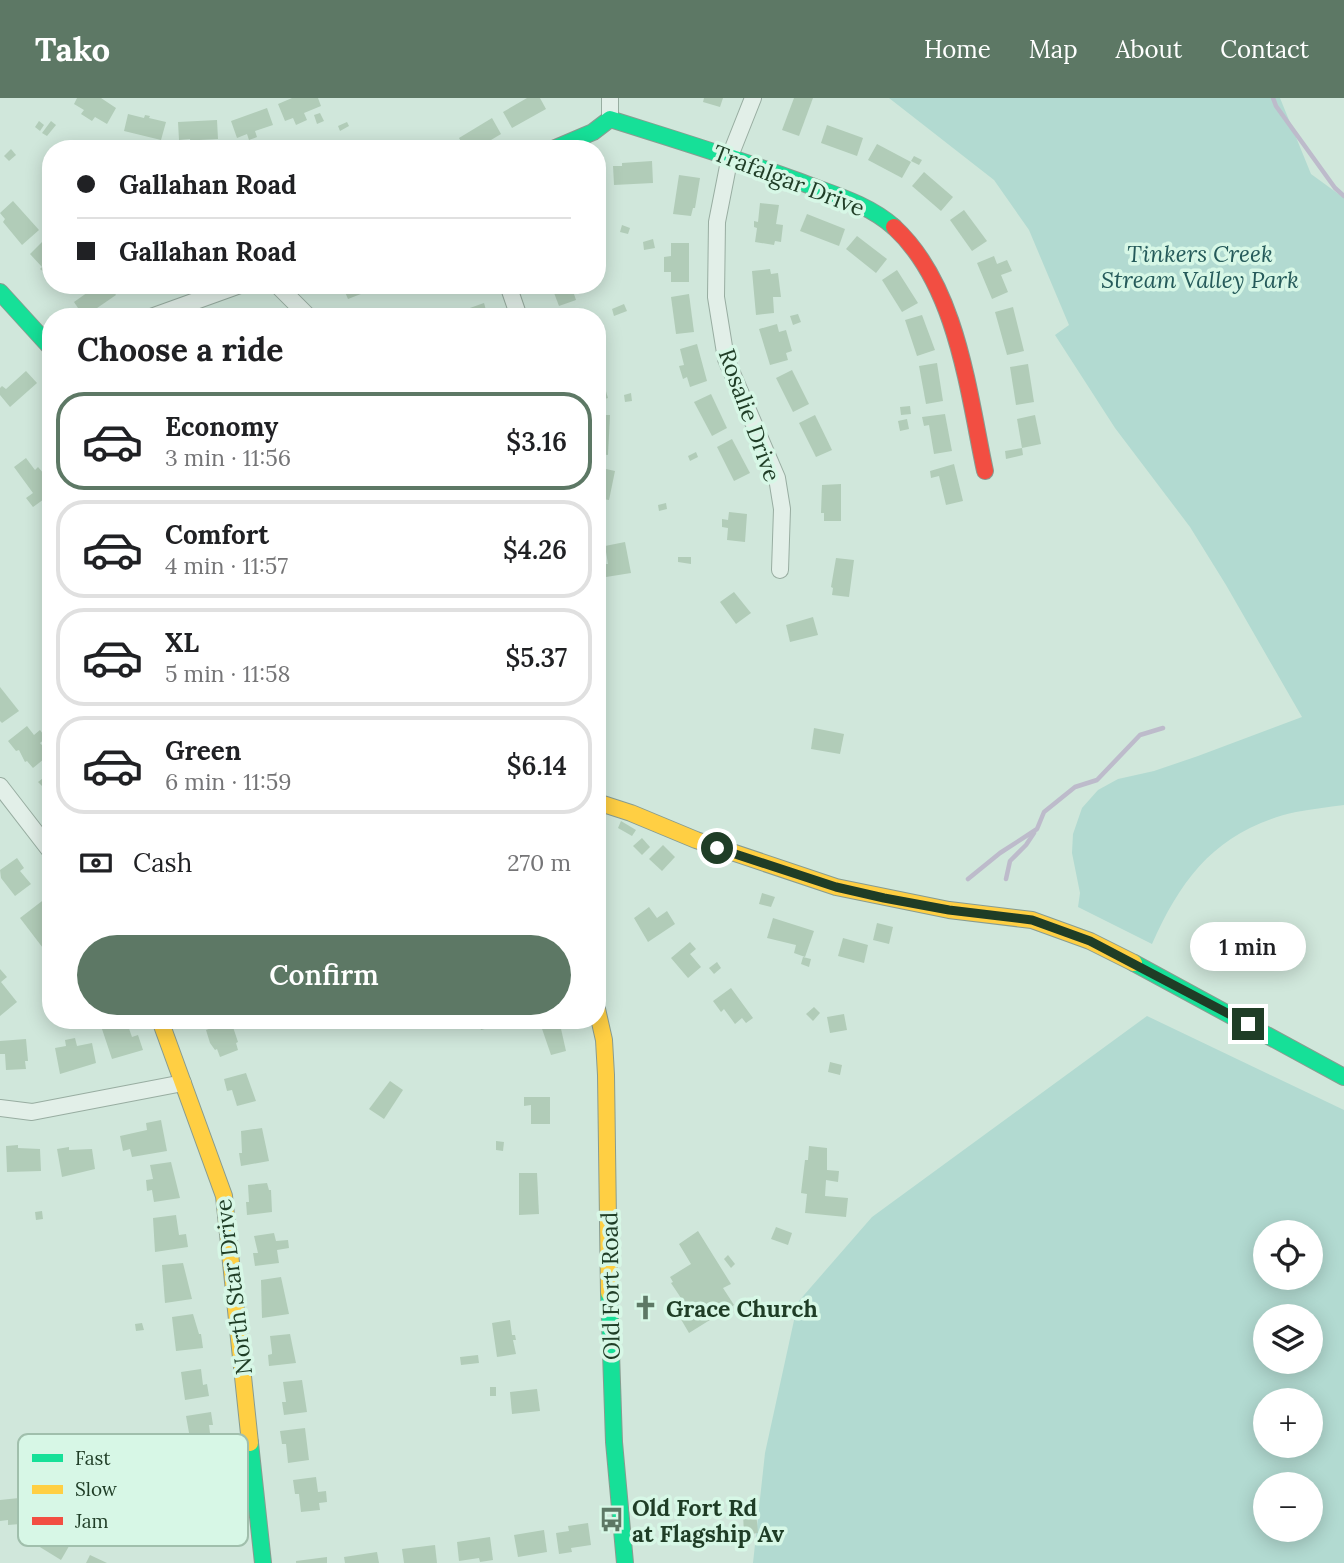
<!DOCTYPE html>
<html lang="en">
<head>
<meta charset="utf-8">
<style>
	:root { --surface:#fff; --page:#f2f2f2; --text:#202124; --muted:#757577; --line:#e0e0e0; --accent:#5d7865 }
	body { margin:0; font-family:Lora,serif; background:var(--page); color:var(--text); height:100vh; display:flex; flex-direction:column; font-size:26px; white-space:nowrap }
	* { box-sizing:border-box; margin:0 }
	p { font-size:23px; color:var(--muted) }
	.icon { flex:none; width:38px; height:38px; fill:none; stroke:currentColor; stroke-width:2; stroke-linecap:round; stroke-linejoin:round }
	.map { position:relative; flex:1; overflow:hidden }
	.panel { position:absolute; left:42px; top:210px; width:564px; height:721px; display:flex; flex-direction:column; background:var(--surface); border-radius:28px; box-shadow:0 4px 18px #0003 }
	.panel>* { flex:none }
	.banner { position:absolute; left:42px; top:42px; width:564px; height:154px; border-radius:28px; box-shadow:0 4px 18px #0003; display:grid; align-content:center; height:154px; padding:0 35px; background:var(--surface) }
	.fabs { position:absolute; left:1253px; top:1122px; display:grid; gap:14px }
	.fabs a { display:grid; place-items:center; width:70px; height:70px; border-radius:50%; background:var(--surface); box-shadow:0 4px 18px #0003; font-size:35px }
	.end { position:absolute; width:32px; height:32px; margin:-16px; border:9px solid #1f3d26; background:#fff; box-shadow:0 0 0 4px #fff }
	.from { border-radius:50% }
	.bubble { position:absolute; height:49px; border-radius:24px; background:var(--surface); box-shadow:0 4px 18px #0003; font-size:23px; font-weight:600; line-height:49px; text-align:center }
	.banner b { display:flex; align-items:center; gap:24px; height:66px; font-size:26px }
	.banner b+b { border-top:2px solid var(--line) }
	.banner i { width:18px; height:18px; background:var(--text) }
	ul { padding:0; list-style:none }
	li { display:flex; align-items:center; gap:21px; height:98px; margin:0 14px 10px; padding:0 21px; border:4px solid var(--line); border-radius:28px }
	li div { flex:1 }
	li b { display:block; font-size:26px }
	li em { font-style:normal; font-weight:600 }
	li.active { border-color:var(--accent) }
	li>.icon { width:63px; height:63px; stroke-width:1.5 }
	h2 { padding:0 35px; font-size:32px; line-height:84px }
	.pay { display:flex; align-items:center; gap:18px; height:77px; padding:0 35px; font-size:26px }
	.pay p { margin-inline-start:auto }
	.action { display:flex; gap:14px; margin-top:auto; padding:14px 35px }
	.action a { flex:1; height:80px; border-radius:42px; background:var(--accent); color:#fff; font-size:28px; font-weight:600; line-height:80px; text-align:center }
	header { display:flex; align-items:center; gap:42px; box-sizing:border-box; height:98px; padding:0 35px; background:var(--accent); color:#fff }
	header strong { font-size:33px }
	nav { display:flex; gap:38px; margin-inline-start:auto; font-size:24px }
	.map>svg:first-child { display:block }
	.green { fill:#b2dad1; fill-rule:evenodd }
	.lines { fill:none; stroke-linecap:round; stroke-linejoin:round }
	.stream { stroke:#bdbbcb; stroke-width:4.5 }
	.building { fill:#b1ccb8 }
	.street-casing { stroke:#98ada1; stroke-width:18 }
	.fast-casing { stroke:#889c90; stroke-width:18 }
	.slow-casing { stroke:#889c90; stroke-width:18 }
	.jam-casing { stroke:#889c90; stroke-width:18 }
	.street { stroke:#e2efe8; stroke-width:16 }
	.fast { stroke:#16e098; stroke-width:16 }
	.slow { stroke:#ffcf43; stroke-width:16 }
	.jam { stroke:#f24e42; stroke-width:16 }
	.route { stroke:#1f3d26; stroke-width:9 }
	.labels { text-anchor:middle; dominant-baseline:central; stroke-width:7; stroke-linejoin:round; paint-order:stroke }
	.street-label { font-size:23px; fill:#1f3d26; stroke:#d7f7e6 }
	.park-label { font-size:23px; font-style:italic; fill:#255a5a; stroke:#d7f7e6 }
	.poi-label { font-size:23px; font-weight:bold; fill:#1f3d26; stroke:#d7f7e6; text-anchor:start }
	.key { fill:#d7f7e6; stroke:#a0bfac; stroke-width:2 }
	.key-label { font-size:19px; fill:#1f3d26 }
</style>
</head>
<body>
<header>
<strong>Tako</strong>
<nav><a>Home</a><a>Map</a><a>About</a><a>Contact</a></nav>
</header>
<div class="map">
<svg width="1344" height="1465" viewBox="0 0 1344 1465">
	<rect width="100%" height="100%" fill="#d0e7db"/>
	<g class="green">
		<path d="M889,0H1280L1311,76L1344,100V707C1328,709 1312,711 1296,714C1219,731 1182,778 1152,846L1078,809L1080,795L1072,755L1073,736L1082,710L1098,692L1118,681L1154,673L1198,658L1302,619L1226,487L1190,429L1115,330L1055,237L1069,227L1029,132L994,82Z"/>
		<path d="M1147,918L1344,1012V1465H753L765,1355L798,1204L872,1119ZM1265,1134H1311V1180H1265ZM1265,1218H1311V1264H1265ZM1265,1302H1311V1348H1265ZM1265,1386H1311V1432H1265Z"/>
	</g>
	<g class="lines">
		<g class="stream">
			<path d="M1273,0L1276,8L1335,90L1344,98"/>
			<path d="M968,781L1000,755L1037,731L1044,714L1075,689L1097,682L1140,637L1163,630"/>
			<path d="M1006,781L1010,763L1026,747L1034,735"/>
		</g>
	</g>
	<g class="building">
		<path d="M77,0H101L116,10L107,26L95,19L92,23L81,16L84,12L74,6Z"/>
		<path d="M292,0H318L321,8L304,15L307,22L296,27L293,20L285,23L278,6Z"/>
		<path d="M527,0H540L546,11L512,30L503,14Z"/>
		<path d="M704,0H723L720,9L703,4Z"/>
		<path d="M794,0H813L799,38L782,32Z"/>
		<path d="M267,10L273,27L255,33L257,39L249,42L247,36L237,40L231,23Z"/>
		<path d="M320,15L324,23L317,26L314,17Z"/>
		<path d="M128,16L144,20L145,17L150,18L149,20L166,24L161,42L124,33Z"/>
		<path d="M492,20L501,36L476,51H465L459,40Z"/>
		<path d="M217,22L218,41L199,42V48H191L190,41L179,42L178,24Z"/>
		<path d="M39,23L44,27L40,33L35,29Z"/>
		<path d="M51,23L56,27L47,38L42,35Z"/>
		<path d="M347,24L349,28L340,33L338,28Z"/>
		<path d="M827,27L863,40L857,58L821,45Z"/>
		<path d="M877,46L911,64L902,80L868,62Z"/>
		<path d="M11,51L16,57L9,63L4,58Z"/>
		<path d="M914,58L922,62L919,67L911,63Z"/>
		<path d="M652,63L653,85L614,87L613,68H622V65Z"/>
		<path d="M924,74L953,99L941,113L912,88Z"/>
		<path d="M597,75L603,90L597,93Z"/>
		<path d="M679,77L700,80L695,110H693L691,118L673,116Z"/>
		<path d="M13,103L39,132L22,147L3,124L5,121L0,115Z"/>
		<path d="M760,105L779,107L776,126L783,127L781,144L775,143L774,147L755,144L757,130L754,129V123L758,124Z"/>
		<path d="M964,112L987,143L972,153L950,122Z"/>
		<path d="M807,116L845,131L839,148L800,133Z"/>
		<path d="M622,127L630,130L628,136L620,134Z"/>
		<path d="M857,138L887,161L876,175L846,151Z"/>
		<path d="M653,141L655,150L644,152L643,144Z"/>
		<path d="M43,143L51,152V180L40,171L42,169L30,156Z"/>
		<path d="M671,145H689V184H671V174H664V159L671,158Z"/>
		<path d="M994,158L997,166L1007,162L1012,173L1001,177L1008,194L992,201L977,165Z"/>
		<path d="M770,171L771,176L778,175L781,199H773L774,215L756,217L752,173Z"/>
		<path d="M897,172L918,205L902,214L882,182Z"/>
		<path d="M98,187H109L116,197L84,219L74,204Z"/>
		<path d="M342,187H384L348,201Z"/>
		<path d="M458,187H475V188L460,193Z"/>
		<path d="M551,187H571L576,202L559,208Z"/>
		<path d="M689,196L694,234L676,236L671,199Z"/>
		<path d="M484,205L488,219H470L467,211Z"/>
		<path d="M624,206L627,213L614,218L612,211Z"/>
		<path d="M1013,209L1024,253L1007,257L995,214Z"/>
		<path d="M580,213L582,219H566V218Z"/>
		<path d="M798,216L801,224L793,227L790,218Z"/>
		<path d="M922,217L935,252L917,258L905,222Z"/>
		<path d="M777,226L779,234L786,232L792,253L786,255L788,262L770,267L759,231Z"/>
		<path d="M697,246L707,283L690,289L687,279L683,281L679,268L684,267L680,251Z"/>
		<path d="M597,264L608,300L597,303Z"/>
		<path d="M937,265L943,303L926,306L919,268Z"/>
		<path d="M1028,266L1034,304L1016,307L1010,269Z"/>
		<path d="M792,272L809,306L793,314L776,280Z"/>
		<path d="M26,273L37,285L10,309L0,297V290L2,288L6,291Z"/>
		<path d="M631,295L632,303L625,304L624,297Z"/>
		<path d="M711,296L727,330L712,338L694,304Z"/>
		<path d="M910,308L911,316L901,317L900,309Z"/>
		<path d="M945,316L952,353L934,356L929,327L924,328L922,319Z"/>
		<path d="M597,317H610L608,357L597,356Z"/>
		<path d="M815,317L832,352L816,359L799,325Z"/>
		<path d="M1035,317L1041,346L1022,350L1017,321Z"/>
		<path d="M907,321L909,331L900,333L898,323Z"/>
		<path d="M732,341L750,375L734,383L717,349Z"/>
		<path d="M1022,350L1023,357L1006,361L1005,353Z"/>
		<path d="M696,354L698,359L690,363L688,358Z"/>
		<path d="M26,360L35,372L38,369L51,384V396L33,409L26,400L33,395L14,369Z"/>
		<path d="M954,366L963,403L946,407L939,378L931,380L930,373Z"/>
		<path d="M597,369L615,373L609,402L597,400Z"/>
		<path d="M841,386V423H824V415H821L822,387Z"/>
		<path d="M666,405L667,411L659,413L658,407Z"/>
		<path d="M729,414L747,416L745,444L727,442L728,430L722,429V421L728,422Z"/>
		<path d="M625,444L631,475L606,479L604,466H608L605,448Z"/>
		<path d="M678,459H691V466L678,464Z"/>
		<path d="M836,460L854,462L849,499L832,497L833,490L831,489Z"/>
		<path d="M734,494L751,515L736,526L720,504Z"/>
		<path d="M813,519L818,537L790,544L786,527Z"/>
		<path d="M0,589L19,613L2,625L0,623Z"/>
		<path d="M604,603V620L597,621V604Z"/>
		<path d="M27,628L34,637L40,632L46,640L40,645L50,656L33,670L27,663L25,664L19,652L16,653L8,643Z"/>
		<path d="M814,630L844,636L840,656L811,651Z"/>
		<path d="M51,674V697L38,684Z"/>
		<path d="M621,723L636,732L632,738L618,730Z"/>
		<path d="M642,740L650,749L642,757L633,748Z"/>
		<path d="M600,743L606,749L597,758V746Z"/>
		<path d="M663,747L675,759L662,773L649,761Z"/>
		<path d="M17,760L24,770L20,773L31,786L15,798L1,780L0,772Z"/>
		<path d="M762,795L775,799L771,809L759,806Z"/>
		<path d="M46,800L51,806V851L46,854L20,820Z"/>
		<path d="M649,809L657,820L667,813L675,826L648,844L634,820Z"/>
		<path d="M773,820L814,833L805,859L794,855L796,847L767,840Z"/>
		<path d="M877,825L893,829L889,846L873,842Z"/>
		<path d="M843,840L868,847L864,865L838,858Z"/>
		<path d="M690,844L696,851L690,856L701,869L688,880L671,860Z"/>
		<path d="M803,859L811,861L809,869L801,866Z"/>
		<path d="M717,864L721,870L714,876L709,870Z"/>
		<path d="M0,871L7,879L1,884L17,904L0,918Z"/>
		<path d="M731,890L753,920L746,925L742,920L735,926L724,911L721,914L713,903Z"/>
		<path d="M814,909L820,915L813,923L806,916Z"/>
		<path d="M844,916L847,932L830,935L827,919Z"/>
		<path d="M99,922H126L132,939L138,937L143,952L112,961Z"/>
		<path d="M539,922H559L566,953L551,957Z"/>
		<path d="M231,923L238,944L236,945L238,952L220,959L217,951L215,952L210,945L206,932Z"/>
		<path d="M486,923L488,930L481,932L479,925Z"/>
		<path d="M75,940L77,948L92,945L96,965L60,976L55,950L66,948L65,942Z"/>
		<path d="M26,941L28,963H25L26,971L6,972L5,956H0V943Z"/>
		<path d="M830,964L842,967L840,977L828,974Z"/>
		<path d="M246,975L256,1003L237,1008L232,992L227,993L224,981Z"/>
		<path d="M390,983L403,992L384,1021L369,1011Z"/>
		<path d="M524,999H550V1026H531V1007L524,1008Z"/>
		<path d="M161,1022L167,1053L132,1059L130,1051L123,1053L120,1038L147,1032L146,1025Z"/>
		<path d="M262,1030L269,1063L241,1068L239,1055H242L241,1033Z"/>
		<path d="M496,1043L504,1044L503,1053L496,1052Z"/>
		<path d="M18,1047V1050L40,1051L41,1073L7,1074L6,1048Z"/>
		<path d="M809,1048L827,1050V1072L839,1073L838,1084L826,1082L825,1098L848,1100L846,1119L805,1115L807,1096L801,1095L805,1062H808Z"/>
		<path d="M69,1049V1052L92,1051L95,1071L62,1079L57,1051Z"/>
		<path d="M171,1064L180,1100L154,1104L152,1092L147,1093L146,1082L153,1081L150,1067Z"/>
		<path d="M519,1075H537L539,1116L519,1117Z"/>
		<path d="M267,1085L269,1092H271L272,1114L247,1117L246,1104H249L248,1087Z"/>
		<path d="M42,1113L43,1121L36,1122L35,1114Z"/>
		<path d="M176,1117L179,1137L186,1136L188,1149L155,1154L153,1120Z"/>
		<path d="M776,1129L792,1135L788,1147L771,1141Z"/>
		<path d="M698,1133L731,1186L723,1190L734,1207L689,1235L672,1206L681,1200L671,1185L673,1184L670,1179L691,1166L679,1146Z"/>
		<path d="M274,1135L276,1143L288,1142L289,1150L277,1152L279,1165L255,1168L253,1155H258L254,1138Z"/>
		<path d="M728,1157L735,1166L731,1170L724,1161Z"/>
		<path d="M183,1165L192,1201L165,1205L162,1167Z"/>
		<path d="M281,1179L289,1216L262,1220L261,1182Z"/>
		<path d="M193,1216L199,1236H201L203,1250L176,1253L172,1219Z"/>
		<path d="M510,1222L512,1237H515L516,1242H513L516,1256L497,1259L492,1225Z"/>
		<path d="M142,1225L144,1232L136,1233L135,1226Z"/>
		<path d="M290,1236L296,1265L269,1268L268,1257L272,1256V1254L270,1238Z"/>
		<path d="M478,1257L479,1265L461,1267L460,1259Z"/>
		<path d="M201,1271L203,1287L207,1286L209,1298L185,1302L181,1274Z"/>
		<path d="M302,1282L307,1314L284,1317L282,1304H286L283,1284Z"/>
		<rect x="490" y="1289" width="6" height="9"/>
		<path d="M537,1291L540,1313L512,1316L510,1294Z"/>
		<path d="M211,1314L213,1327H209L211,1343L191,1346L186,1318Z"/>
		<path d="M305,1330L309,1362L288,1365L286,1346H282L280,1333Z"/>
		<path d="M316,1379L318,1394L326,1393L327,1404L319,1405L320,1412L301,1414L299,1396H295L293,1382Z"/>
		<path d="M19,1400L20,1426L8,1427V1422L0,1423V1402Z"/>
		<path d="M756,1413L758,1435L744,1437L743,1414Z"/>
		<path d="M588,1425L591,1447L571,1450L572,1454L559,1456L556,1435L569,1433L568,1428Z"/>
		<path d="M47,1427L72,1443L61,1462L35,1446Z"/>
		<path d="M544,1432L547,1454L518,1459L514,1437Z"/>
		<path d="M490,1439L493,1462L480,1464L479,1460L459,1463L457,1444Z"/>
		<path d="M435,1447L437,1465H404L402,1451Z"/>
		<path d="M377,1454L379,1465H345L344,1459Z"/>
		<path d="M90,1457L107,1465H86Z"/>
		<path d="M327,1459V1465H296V1463Z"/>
	</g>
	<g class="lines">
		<defs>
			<g id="street">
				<path d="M610,0V21"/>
				<path d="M753,0L730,58L717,124L716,199L726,261L777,380L782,411L780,472"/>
				<path d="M277,187L309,219"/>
				<path d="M508,187L519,219"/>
				<path d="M151,219L240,187"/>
				<path d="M0,688L51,754"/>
				<path d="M0,1010L32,1014L183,985"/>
			</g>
			<g id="fast">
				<path d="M553,51L593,34L610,21C673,41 736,60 798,83C831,96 867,105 894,129"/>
				<path d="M0,194L51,250"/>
				<path d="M1134,865L1344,979"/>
				<path d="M609,1195L614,1344L625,1465"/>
				<path d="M250,1345L263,1465"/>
			</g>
			<g id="slow">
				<path d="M597,704L631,715L696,742L836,789L949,812L1032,822L1090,843L1134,865"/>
				<path d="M597,911L604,942L606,977L609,1195"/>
				<path d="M160,922L224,1098L250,1345"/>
			</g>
			<path id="jam" d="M894,129C957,187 968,293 985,373"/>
		</defs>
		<use href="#street" class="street-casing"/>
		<use href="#fast" class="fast-casing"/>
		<use href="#slow" class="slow-casing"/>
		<use href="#jam" class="jam-casing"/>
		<use href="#street" class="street"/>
		<use href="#fast" class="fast"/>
		<use href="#slow" class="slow"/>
		<use href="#jam" class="jam"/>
	</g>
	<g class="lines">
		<path class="route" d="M717,750L836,789L884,800L949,812L1032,822L1090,843L1248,926"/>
	</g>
	<defs>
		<symbol id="church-bare" viewBox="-9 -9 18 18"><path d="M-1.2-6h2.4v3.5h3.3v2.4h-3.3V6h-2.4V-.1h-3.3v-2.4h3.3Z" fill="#5d7865" stroke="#d7f7e6" stroke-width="2.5" paint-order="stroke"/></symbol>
		<symbol id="bus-bare" viewBox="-9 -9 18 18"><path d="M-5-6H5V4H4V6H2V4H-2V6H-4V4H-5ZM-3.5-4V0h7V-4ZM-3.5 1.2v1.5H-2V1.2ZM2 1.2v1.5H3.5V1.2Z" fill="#5d7865" stroke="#d7f7e6" stroke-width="2.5" paint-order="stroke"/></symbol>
	</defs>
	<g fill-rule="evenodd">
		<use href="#church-bare" x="628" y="1192" width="35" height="35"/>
		<use href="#bus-bare" x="594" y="1404" width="35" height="35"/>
	</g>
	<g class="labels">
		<g class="street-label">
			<text transform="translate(789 82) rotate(21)">Trafalgar Drive</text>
			<text transform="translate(750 317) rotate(70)">Rosalie Drive</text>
			<text transform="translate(610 1188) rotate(-91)">Old Fort Road</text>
			<text transform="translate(233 1189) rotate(-97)">North Star Drive</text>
		</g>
		<g class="park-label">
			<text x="1200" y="155">Tinkers Creek<tspan x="1200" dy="26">Stream Valley Park</tspan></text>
		</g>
		<g class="poi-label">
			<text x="666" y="1210">Grace Church</text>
			<text x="632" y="1409">Old Fort Rd<tspan x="632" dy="26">at Flagship Av</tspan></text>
		</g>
	</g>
	<rect x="18" y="1336" width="230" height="112" rx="10" class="key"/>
	<rect x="32" y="1356" width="31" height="8" fill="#16e098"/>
	<rect x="32" y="1387" width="31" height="9" fill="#ffcf43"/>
	<rect x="32" y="1419" width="31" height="8" fill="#f24e42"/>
	<g class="key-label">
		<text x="75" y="1367">Fast</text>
		<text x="75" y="1398">Slow</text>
		<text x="75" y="1430">Jam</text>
	</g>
</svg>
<div class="fabs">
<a><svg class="icon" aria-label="locate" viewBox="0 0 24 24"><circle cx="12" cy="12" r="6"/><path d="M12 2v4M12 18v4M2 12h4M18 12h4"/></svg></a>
<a><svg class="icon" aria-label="layers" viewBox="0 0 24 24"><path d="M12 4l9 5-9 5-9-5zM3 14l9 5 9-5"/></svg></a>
<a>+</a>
<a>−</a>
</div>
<i class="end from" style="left:717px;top:750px"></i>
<i class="end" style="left:1248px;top:926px"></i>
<div class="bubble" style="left:1190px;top:824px;width:116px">1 min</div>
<div class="banner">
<b><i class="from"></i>Gallahan Road</b>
<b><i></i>Gallahan Road</b>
</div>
<section class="panel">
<h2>Choose a ride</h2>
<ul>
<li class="active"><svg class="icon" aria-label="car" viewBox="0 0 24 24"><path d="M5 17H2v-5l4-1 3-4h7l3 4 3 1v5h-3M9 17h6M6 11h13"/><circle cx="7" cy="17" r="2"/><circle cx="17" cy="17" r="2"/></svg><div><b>Economy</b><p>3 min · 11:56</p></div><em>$3.16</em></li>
<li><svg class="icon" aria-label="car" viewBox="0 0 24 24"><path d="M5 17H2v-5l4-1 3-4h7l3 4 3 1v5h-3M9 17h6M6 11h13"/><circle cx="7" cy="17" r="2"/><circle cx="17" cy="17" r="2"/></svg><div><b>Comfort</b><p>4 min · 11:57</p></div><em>$4.26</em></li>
<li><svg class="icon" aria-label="car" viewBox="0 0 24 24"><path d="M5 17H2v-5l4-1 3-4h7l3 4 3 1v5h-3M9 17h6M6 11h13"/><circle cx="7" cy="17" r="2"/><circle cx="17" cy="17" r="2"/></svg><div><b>XL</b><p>5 min · 11:58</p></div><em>$5.37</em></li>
<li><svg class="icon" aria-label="car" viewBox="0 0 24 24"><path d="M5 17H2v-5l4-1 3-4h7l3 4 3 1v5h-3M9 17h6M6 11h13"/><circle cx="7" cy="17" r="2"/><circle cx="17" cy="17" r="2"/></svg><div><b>Green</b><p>6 min · 11:59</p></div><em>$6.14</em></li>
</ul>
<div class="pay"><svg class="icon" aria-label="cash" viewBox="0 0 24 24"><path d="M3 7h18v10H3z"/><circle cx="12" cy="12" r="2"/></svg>Cash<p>270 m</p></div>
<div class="action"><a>Confirm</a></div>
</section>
</div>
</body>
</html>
